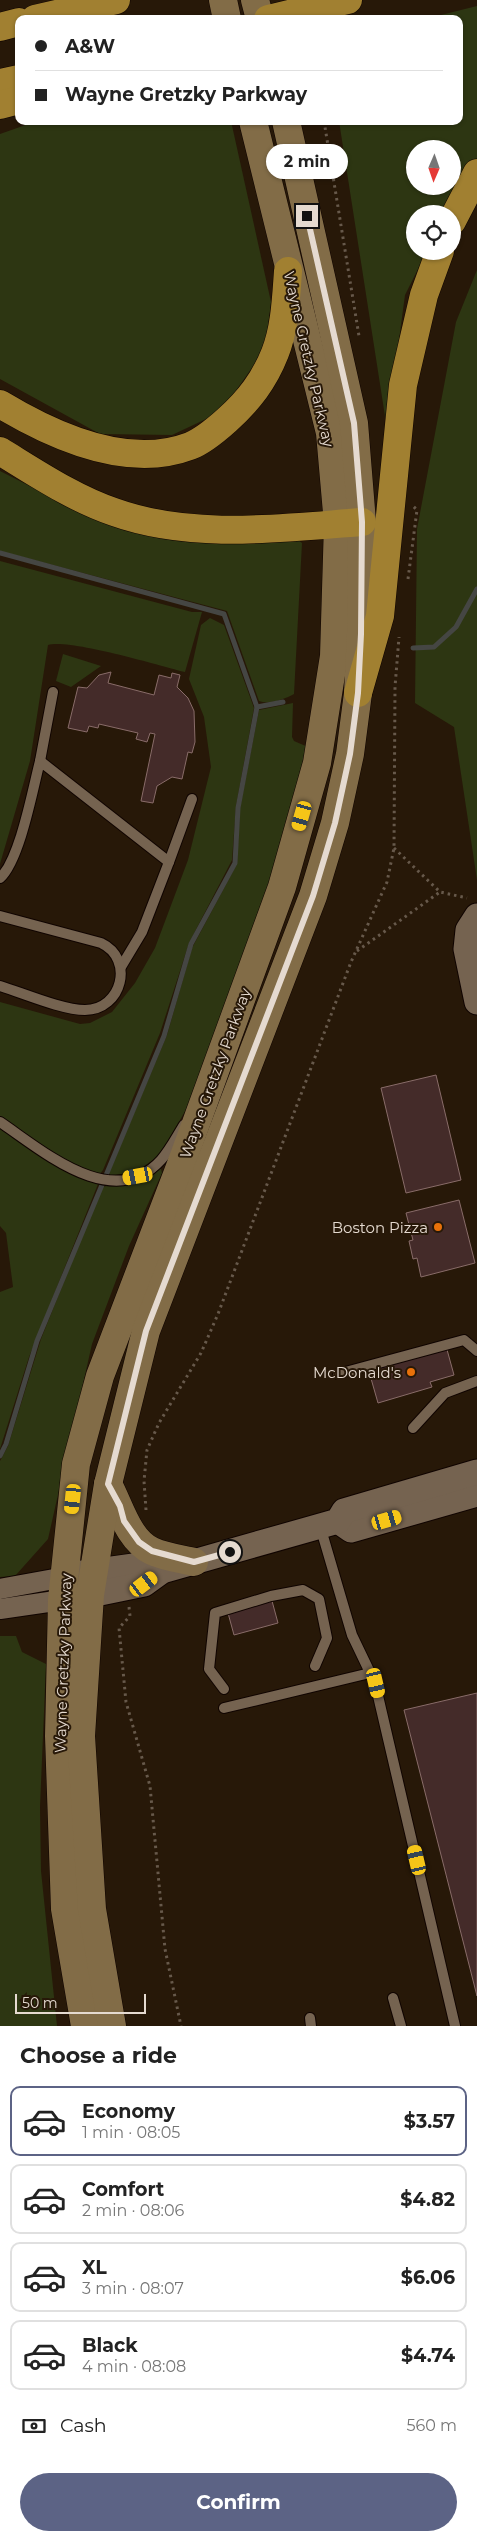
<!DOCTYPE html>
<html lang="en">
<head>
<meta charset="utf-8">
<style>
	:root { --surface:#fff; --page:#f2f2f2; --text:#222; --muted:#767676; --line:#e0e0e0; --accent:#5c6385 }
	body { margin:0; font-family:Montserrat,sans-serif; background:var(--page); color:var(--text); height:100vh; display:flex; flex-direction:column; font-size:19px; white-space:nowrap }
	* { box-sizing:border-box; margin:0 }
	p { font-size:16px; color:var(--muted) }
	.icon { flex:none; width:28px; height:28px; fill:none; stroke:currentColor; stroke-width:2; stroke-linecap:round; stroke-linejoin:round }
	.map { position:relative; height:2026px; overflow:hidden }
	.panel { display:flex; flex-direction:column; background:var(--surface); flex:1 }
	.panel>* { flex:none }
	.banner { position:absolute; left:15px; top:15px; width:448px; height:110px; border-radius:10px; box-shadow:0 1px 4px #0004; display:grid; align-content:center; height:110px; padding:0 20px; background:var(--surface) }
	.needle { width:32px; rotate:182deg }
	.controls { position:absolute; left:406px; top:140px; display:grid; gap:10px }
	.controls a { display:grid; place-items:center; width:55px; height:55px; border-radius:50%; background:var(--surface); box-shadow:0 1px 4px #0004; font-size:25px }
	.scale { position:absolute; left:15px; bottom:12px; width:131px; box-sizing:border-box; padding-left:5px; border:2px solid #e5dad0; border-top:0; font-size:14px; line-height:18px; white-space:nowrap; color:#e5dad0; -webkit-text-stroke:4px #271808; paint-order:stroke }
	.end { position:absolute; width:22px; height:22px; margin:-11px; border:6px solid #e5dad0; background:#111; box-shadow:0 0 0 2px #111 }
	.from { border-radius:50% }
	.bubble { position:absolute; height:35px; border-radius:18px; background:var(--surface); box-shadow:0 1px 4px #0004; font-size:16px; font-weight:700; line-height:35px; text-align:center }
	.car { position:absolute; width:15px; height:30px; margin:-15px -8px; border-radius:6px; box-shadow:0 0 4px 1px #0007; background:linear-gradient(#f5c518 24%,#345 0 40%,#f5c518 0 76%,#345 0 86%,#f5c518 0) }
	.banner b { display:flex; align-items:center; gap:18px; height:48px; font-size:19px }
	.banner b+b { border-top:1px solid var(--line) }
	.banner i { width:12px; height:12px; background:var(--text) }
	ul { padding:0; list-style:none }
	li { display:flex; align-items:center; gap:15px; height:70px; margin:0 10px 8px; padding:0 10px; border:2px solid var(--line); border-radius:10px }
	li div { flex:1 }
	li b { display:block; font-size:19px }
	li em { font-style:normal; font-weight:700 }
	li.selected { border-color:var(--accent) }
	li>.icon { width:45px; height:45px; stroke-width:1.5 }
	h2 { padding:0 20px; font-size:22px; line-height:60px }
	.pay { display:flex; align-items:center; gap:12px; height:55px; padding:0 20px; font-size:19px }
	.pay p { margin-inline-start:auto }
	.cta { display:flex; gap:10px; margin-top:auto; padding:10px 20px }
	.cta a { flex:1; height:58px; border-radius:30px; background:var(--accent); color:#fff; font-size:20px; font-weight:700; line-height:58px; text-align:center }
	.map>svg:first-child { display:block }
	.green { fill:#2d3612; fill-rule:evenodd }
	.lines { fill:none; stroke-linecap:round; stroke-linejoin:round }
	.stream { stroke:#454643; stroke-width:5 }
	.building { fill:#442b29; stroke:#896c69 }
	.service-casing { stroke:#100400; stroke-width:12 }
	.minor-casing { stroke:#100400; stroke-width:22 }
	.tertiary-casing { stroke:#100400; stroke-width:27 }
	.secondary-casing { stroke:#100400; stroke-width:29 }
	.motorway-casing { stroke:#100400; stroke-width:29 }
	.path { stroke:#67594b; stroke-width:3; stroke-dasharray:2.5 4; stroke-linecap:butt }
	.service { stroke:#756350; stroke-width:10 }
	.minor { stroke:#756350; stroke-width:20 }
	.tertiary { stroke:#756350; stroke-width:25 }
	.secondary { stroke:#826c47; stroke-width:28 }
	.motorway { stroke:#a18031; stroke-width:28 }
	.route { stroke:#e5dad0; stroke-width:6 }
	.food-dot { fill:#e8710a; stroke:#271808; stroke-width:2 }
	.labels { text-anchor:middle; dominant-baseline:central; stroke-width:4; stroke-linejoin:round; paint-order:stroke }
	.street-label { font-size:15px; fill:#e5dad0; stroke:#271808 }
	.poi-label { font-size:15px; fill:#e5dad0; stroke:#271808; text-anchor:end }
</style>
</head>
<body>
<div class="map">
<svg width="477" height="2026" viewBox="0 0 477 2026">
	<rect width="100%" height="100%" fill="#271808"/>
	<g class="green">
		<path d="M477,6V160L446,214H415V251H427L405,295L387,429L339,121H459V19H425ZM415,149H452V186H415Z"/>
		<path d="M37,121H231L271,302L265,349L221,412L172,435L100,434L0,379V134Z"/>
		<path d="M477,270V880L454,727L415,703L417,529L456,322Z"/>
		<path d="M0,471L95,519L291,534L302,543L294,694C285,699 269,705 259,701L227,611L0,551Z"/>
		<path d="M0,561L192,612H202L185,672C161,666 68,638 48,645L30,761L0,864Z"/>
		<path d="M210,618L224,625L254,708L236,806L232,860L189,943L160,1033L103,1170L99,1175L79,1172L0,1119V1002L80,1024L90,1023L112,1012L135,983L155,948L188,860L211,767L204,717L189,679L201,625Z"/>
		<path d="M63,654L101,666L71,687L56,681Z"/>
		<path d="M293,703L292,737L294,741L308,747L273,886L191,1101L159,1156L137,1171L111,1176L109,1173L167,1035L192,948L237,864L240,808L259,710Z"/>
		<path d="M0,1124L96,1181L98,1184L29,1357L0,1449V1292L13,1287L6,1233L0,1226Z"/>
		<path d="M157,1168L161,1169L162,1173L129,1246L92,1344L48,1539L15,1576L0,1577V1461L8,1446L41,1339L102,1187L139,1179Z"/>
		<path d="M0,1636H16L22,1652L46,1664L40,1807L41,1871L57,2026H0Z"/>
	</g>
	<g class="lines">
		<g class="stream">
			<path d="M0,553L224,614L257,707L238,808L235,863L191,944L164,1036L37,1341L6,1444L0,1456"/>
			<path d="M413,648L434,647L456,627L477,589"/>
			<path d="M257,707L283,702"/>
		</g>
	</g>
	<g class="building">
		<path d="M111,672L108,683L154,695L159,675L171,678L172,673L180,675L177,687L188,698L194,711L195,742L192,753L188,752L182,779L172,777L157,786L153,803L141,801L155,734L150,733L147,742L136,739L138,733L99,724L98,728L89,726L87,732L68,728L78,687L87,688L99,675Z"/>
		<path d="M436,1075L461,1180L406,1193L381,1088Z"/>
		<path d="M459,1200L475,1263L421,1277L417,1258L413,1259L409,1241L413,1240L406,1213Z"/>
		<path d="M446,1346L454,1375L430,1382L432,1387L378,1403L368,1368Z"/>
		<path d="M272,1601L278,1623L234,1635L228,1613Z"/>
		<path d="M477,1693V1996L404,1710Z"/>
	</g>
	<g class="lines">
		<defs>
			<g id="service">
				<path d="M40,761L53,692"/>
				<path d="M169,862L192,799"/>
				<path d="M0,878C20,860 33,788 40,761L169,862L142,932L121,967"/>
				<path d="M0,916L101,943C135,959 122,1010 85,1010C62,1010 23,993 0,986"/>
				<path d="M0,1122C43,1151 113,1213 161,1160C170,1150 177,1136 184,1125"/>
				<path d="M338,1374L464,1340L477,1351"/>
				<path d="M413,1428L445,1393L477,1381"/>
				<path d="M320,1526L352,1635L375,1683L455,2026"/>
				<path d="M224,1689L209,1669L215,1613L271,1596L303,1590L319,1599L327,1638L315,1666"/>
				<path d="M224,1708L370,1673"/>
				<path d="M393,1998L401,2026"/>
				<path d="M310,2018L311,2026"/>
			</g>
			<g id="minor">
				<path d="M0,1589L65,1577"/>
				<path d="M0,1609L62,1600"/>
			</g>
			<g id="tertiary">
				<path d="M477,916L468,930L466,949L477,1002"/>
				<path d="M338,1521L351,1530L477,1494"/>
				<path d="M76,1574L141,1565L162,1571"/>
				<path d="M71,1599L144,1584L162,1571L338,1521L344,1511L477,1472"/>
			</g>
			<g id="secondary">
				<path d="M223,0L227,19"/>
				<path d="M255,0L260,19"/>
				<path d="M108,1484C120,1506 128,1540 152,1551C165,1557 181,1559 194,1562"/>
				<path d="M85,2026L65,1909L59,1736L62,1600L76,1464L100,1376L183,1159L282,887L317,763L334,656L338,524L330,433L253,121"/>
				<path d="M112,2026L92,1909L81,1736L90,1595L108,1484L146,1331L313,896L335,823L350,754L358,693L361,634L362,522L354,423L286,121"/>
			</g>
			<g id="motorway">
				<path d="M35,19L116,0"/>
				<path d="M268,19L348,0"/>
				<path d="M0,27L19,22"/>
				<path d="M0,83L19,79"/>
				<path d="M0,105L19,100"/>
				<path d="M452,221L477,173"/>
				<path d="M0,404C53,436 127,470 190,446C203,441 217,429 227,420C249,400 264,381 275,353C285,328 286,298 288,271"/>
				<path d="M0,451C36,473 73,498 114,512C192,540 281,528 362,522"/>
				<path d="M358,693L380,616L403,385L424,295L440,251"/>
			</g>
		</defs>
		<use href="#service" class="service-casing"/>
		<use href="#minor" class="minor-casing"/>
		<use href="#tertiary" class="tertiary-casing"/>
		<use href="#secondary" class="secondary-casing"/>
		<use href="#motorway" class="motorway-casing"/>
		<g class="path">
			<path d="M324,121L359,336"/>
			<path d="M408,579L417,510L412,505"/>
			<path d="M394,848L440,892L467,898"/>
			<path d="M357,951L440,892"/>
			<path d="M146,1510L144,1481L147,1450L159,1423L201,1353L218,1314L351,962L387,882L394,848L395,687L399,637"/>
			<path d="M129,1607L130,1616L119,1628L126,1702L150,1786L165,1949L181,2026"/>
		</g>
		<use href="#service" class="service"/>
		<use href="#minor" class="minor"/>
		<use href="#tertiary" class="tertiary"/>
		<use href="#secondary" class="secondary"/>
		<use href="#motorway" class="motorway"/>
	</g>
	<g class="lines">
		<path class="route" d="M230,1552L194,1562L152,1551L139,1542L124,1521L120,1506L108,1484L146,1331L313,896L335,823L350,754L358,693L361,634L362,522L354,423L307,216"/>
	</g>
	<g class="food-dot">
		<circle cx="438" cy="1227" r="5"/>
		<circle cx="411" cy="1372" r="5"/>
	</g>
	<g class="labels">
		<g class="street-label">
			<text transform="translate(309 359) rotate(77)">Wayne Gretzky Parkway</text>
			<text transform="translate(215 1073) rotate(-70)">Wayne Gretzky Parkway</text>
			<text transform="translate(63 1663) rotate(-88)">Wayne Gretzky Parkway</text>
		</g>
		<g class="poi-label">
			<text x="428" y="1227">Boston Pizza</text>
			<text x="401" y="1372">McDonald's</text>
		</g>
	</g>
</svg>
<div class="controls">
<a><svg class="needle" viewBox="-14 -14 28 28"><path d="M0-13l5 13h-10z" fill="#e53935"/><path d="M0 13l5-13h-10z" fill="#767676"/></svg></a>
<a><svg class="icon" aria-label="locate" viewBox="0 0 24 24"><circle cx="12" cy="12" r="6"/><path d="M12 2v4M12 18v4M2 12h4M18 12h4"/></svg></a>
</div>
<div class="scale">50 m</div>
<i class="end from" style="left:230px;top:1552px"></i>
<i class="end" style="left:307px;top:216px"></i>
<div class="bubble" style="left:266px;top:144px;width:82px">2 min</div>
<i class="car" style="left:302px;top:816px;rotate:196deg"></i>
<i class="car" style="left:138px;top:1176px;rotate:259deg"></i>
<i class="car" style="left:73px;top:1499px;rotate:186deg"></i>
<i class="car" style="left:387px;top:1520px;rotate:74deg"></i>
<i class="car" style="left:144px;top:1584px;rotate:53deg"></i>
<i class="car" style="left:376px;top:1683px;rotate:167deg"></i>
<i class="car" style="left:417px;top:1860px;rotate:347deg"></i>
<div class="banner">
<b><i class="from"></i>A&amp;W</b>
<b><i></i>Wayne Gretzky Parkway</b>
</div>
</div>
<section class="panel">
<h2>Choose a ride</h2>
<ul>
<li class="selected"><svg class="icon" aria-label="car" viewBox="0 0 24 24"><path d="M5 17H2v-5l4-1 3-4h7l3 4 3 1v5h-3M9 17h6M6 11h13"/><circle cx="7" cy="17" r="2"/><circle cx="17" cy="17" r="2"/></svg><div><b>Economy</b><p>1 min · 08:05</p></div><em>$3.57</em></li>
<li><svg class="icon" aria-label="car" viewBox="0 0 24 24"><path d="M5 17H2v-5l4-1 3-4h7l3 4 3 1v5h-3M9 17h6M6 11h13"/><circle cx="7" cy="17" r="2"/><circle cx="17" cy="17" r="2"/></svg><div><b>Comfort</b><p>2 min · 08:06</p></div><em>$4.82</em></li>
<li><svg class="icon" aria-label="car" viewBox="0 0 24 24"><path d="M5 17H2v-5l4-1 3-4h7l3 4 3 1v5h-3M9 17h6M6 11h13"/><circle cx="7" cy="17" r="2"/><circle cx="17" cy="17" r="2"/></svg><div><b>XL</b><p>3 min · 08:07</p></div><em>$6.06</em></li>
<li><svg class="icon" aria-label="car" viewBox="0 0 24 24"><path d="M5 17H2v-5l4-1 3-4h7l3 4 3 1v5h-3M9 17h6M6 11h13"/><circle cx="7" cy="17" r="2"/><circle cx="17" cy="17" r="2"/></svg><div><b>Black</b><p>4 min · 08:08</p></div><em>$4.74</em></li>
</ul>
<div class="pay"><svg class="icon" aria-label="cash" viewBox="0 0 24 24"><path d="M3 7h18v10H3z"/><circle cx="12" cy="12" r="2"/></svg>Cash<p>560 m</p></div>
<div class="cta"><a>Confirm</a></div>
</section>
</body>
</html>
